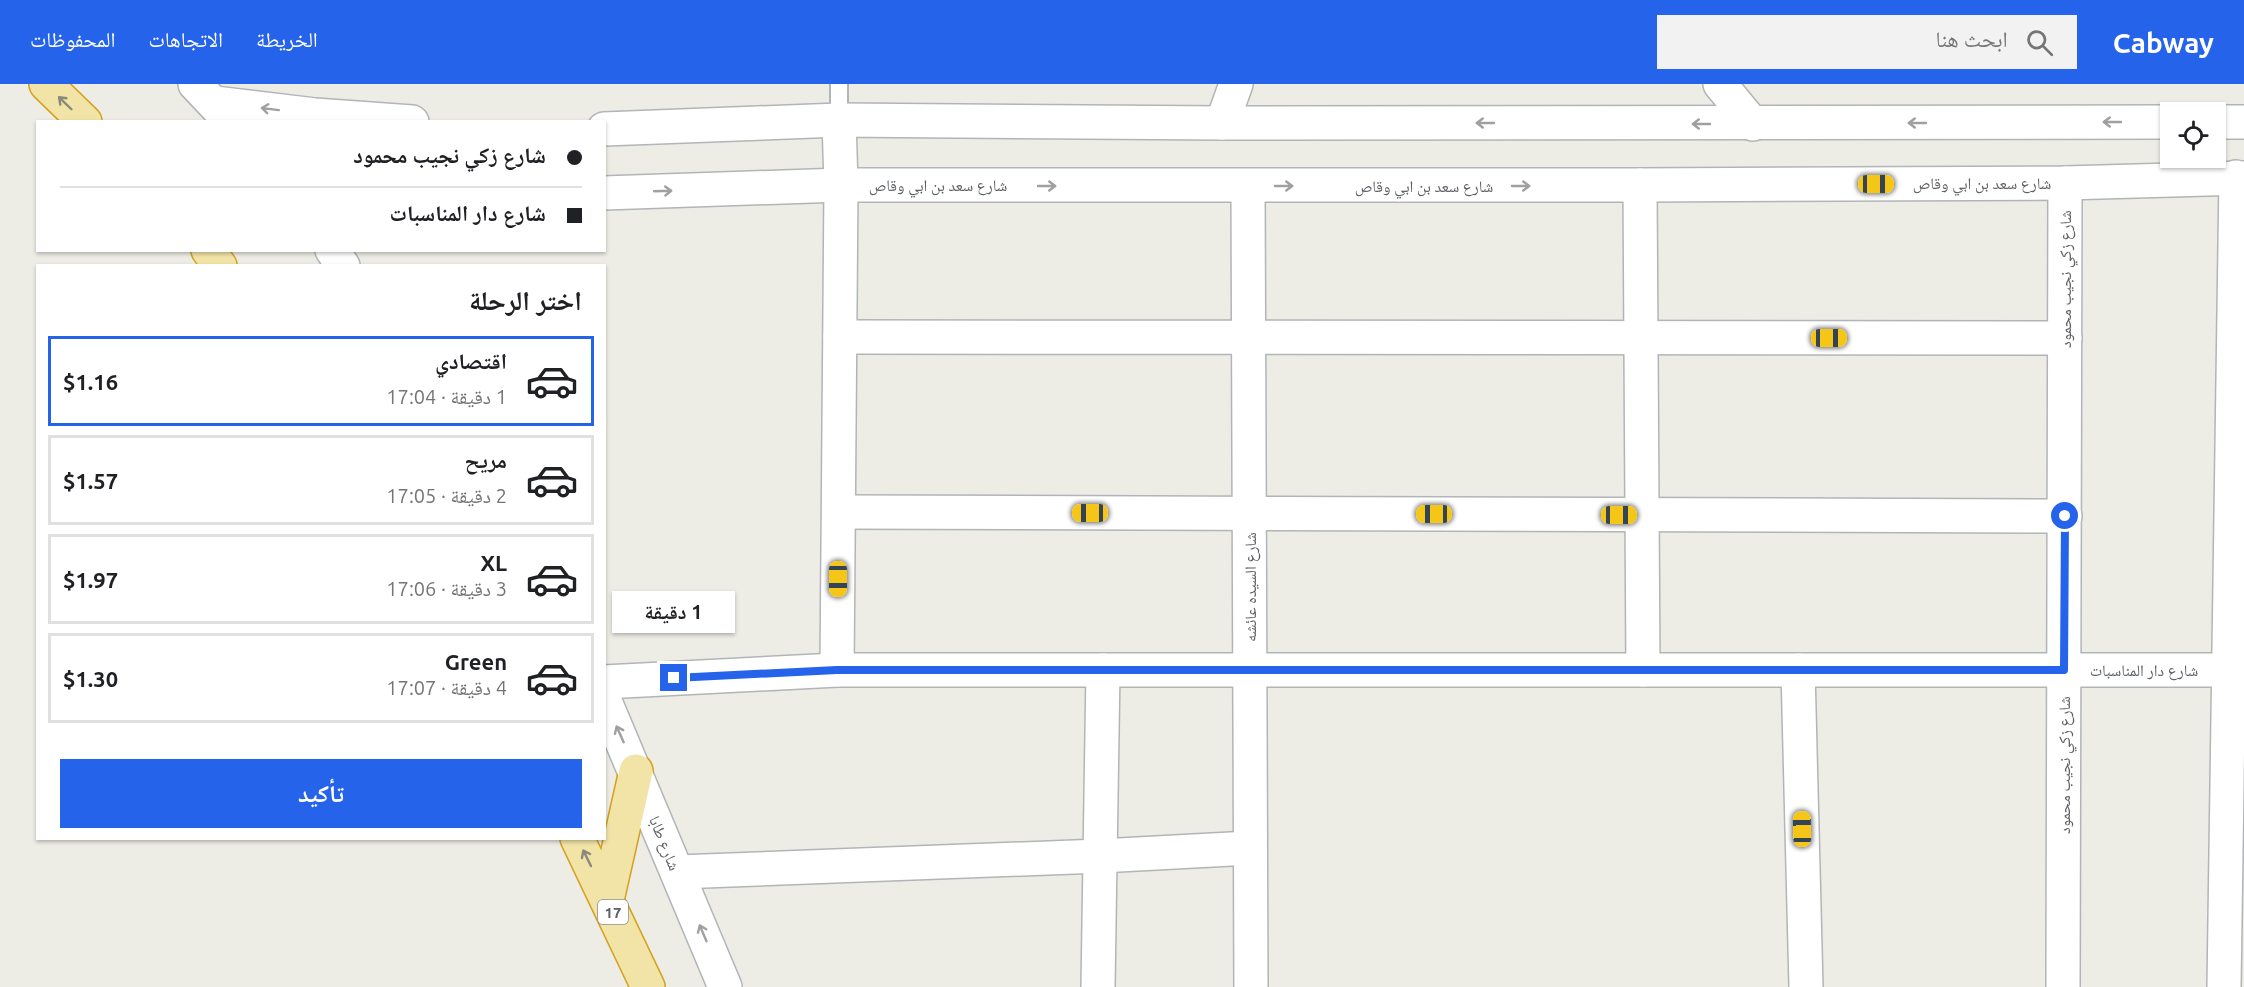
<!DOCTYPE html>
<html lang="ar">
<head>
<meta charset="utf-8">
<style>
	:root { --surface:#fff; --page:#f2f2f2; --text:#202124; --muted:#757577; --line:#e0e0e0; --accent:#2563eb }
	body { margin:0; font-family:Ubuntu,"Noto Naskh Arabic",sans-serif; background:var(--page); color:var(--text); direction:rtl; height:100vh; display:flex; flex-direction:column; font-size:22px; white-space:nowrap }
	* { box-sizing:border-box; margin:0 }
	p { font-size:20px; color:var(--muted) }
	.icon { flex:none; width:33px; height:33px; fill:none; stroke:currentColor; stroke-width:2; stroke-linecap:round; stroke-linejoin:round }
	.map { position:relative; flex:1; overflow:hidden; direction:ltr }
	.side { position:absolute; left:36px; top:180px; width:570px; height:576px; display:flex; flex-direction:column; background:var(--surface); border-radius:0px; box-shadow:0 2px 4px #0004; direction:rtl }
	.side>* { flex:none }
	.guide { position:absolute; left:36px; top:36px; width:570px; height:132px; border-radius:0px; box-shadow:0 2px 4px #0004; direction:rtl; display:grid; align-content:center; height:132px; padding:0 24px; background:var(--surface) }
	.tools { position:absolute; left:2160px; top:18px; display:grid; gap:12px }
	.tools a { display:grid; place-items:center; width:66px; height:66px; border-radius:0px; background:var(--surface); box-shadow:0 2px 4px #0004; font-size:30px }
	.end { position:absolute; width:27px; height:27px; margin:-14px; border:8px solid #2563eb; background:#fff; box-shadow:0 0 0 3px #fff }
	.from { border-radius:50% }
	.bubble { position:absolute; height:42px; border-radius:0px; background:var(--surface); box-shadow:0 2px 4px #0004; font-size:20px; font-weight:700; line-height:42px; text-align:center; direction:rtl }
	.car { position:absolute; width:18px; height:36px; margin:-18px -9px; border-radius:8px; box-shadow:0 0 4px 2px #0007; background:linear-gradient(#f5c518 24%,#345 0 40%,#f5c518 0 76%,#345 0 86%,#f5c518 0) }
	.guide b { display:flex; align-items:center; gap:21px; height:57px; font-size:22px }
	.guide b+b { border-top:2px solid var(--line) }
	.guide i { width:15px; height:15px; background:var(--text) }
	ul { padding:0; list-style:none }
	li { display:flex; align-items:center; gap:18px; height:90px; margin:0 12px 9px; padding:0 12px; border:3px solid var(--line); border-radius:0px }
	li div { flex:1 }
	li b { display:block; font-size:22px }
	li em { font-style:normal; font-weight:700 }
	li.selected { border-color:var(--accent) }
	li>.icon { width:54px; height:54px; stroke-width:1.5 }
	h2 { padding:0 24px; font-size:27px; line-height:72px }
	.button { display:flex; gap:12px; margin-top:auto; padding:12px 24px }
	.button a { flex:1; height:69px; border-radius:0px; background:var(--accent); color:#fff; font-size:24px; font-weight:700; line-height:69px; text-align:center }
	header { display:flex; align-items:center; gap:36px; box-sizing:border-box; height:84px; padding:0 30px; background:var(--accent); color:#fff }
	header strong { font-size:28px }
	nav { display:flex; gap:33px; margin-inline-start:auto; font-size:21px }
	.search { width:420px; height:54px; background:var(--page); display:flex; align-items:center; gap:15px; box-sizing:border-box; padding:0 21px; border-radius:0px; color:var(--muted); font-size:22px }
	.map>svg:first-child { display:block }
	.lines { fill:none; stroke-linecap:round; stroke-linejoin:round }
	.service-casing { stroke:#b2b5b8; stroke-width:20 }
	.minor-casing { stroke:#b2b5b8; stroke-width:36 }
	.tertiary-casing { stroke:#b2b5b8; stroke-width:36 }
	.trunk-casing { stroke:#d5a11e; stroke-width:36 }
	.service { stroke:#fff; stroke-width:16 }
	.minor { stroke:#fff; stroke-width:33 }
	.tertiary { stroke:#fff; stroke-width:33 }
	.trunk { stroke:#f2e4a7; stroke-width:33 }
	.oneway { stroke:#8a8878 }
	.oneway2 { stroke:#9ea0a2 }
	.route { stroke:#2563eb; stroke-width:8 }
	.labels { text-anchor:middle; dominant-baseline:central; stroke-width:5; stroke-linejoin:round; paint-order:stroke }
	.shield { fill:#fff; stroke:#8e9092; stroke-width:1.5 }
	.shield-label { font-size:15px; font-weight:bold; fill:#5d6064 }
	.street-label { font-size:16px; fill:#5d6064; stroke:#fff }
</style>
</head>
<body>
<header>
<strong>Cabway</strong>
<div class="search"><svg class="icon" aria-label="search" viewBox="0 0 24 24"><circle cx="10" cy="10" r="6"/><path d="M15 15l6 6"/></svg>ابحث هنا</div>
<nav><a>الخريطة</a><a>الاتجاهات</a><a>المحفوظات</a></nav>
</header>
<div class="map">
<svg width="2244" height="903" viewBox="0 0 2244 903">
	<rect width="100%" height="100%" fill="#edece5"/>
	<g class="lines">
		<defs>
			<path id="service" d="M839,36V0"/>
			<g id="minor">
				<path d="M1720,0L1753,40"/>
				<path d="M215,19L315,31L412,38"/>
				<path d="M2216,38H2244"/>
				<path d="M1222,39L1236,0"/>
				<path d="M604,45L839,36L1222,39L2170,38"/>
				<path d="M1640,101L1643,586"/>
				<path d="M1248,102L1251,903"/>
				<path d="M604,109L841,101H1640L2065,99L2244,94"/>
				<path d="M840,253L2065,254"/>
				<path d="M839,428L2065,432"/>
				<path d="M837,586L841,101L839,36"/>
				<path d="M1798,586L1806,903"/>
				<path d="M604,598L837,586H2244"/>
				<path d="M678,788L1100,772L1250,764"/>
				<path d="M1098,903L1103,586"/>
				<path d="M2063,903L2065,99"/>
				<path d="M2224,903L2236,93"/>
			</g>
			<g id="tertiary">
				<path d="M195,0L231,38"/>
				<path d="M332,166L343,182"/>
				<path d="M604,615L725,903"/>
			</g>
			<g id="trunk">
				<path d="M46,0L85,38"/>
				<path d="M208,166L220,182"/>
				<path d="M577,754L648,903"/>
				<path d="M607,816L636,687"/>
			</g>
		</defs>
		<use href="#service" class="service-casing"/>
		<use href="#minor" class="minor-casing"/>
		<use href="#tertiary" class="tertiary-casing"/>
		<use href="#trunk" class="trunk-casing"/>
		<use href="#service" class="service"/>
		<use href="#minor" class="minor"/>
		<use href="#tertiary" class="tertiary"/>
		<use href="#trunk" class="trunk"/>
	</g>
	<defs><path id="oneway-shaft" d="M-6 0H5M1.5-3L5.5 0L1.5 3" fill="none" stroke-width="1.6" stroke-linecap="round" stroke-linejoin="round" transform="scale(1.5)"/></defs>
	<g class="oneway">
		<use href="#oneway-shaft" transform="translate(65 19) rotate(-136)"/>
		<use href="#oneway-shaft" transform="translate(587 774) rotate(-116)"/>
	</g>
	<g class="oneway2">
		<use href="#oneway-shaft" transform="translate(270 25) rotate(-173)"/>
		<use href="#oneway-shaft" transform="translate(2112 38) rotate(180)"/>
		<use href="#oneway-shaft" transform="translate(1485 39) rotate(-180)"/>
		<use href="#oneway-shaft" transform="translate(1917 39) rotate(180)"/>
		<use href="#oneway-shaft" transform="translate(1701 40) rotate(-180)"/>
		<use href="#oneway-shaft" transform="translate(1047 102)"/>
		<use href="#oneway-shaft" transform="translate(1284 102)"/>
		<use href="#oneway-shaft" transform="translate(1521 102)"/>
		<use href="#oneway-shaft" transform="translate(663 107) rotate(-2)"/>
		<use href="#oneway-shaft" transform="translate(620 650) rotate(-114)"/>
		<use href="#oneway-shaft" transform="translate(703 849) rotate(-113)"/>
	</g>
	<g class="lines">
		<path class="route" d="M674,594L837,586H2064L2065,432"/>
	</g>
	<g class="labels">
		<rect class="shield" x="598" y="816" width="30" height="24" rx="4.5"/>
		<g class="shield-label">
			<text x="613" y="828">17</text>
		</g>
		<g class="street-label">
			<text x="1982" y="99">شارع سعد بن ابي وقاص</text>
			<text x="938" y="101">شارع سعد بن ابي وقاص</text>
			<text x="1424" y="102">شارع سعد بن ابي وقاص</text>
			<text transform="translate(2065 195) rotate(-90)">شارع زكي نجيب محمود</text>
			<text transform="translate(1250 503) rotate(-90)">شارع السيده عائشه</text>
			<text x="2144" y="586">شارع دار المناسبات</text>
			<text transform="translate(2064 681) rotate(-90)">شارع زكي نجيب محمود</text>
			<text transform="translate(665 759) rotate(68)">شارع طابا</text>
		</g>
	</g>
</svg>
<div class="tools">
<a><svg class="icon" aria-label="locate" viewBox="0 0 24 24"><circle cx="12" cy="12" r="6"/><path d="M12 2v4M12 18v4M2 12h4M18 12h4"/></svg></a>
</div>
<i class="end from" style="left:2065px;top:432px"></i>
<i class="end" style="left:674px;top:594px"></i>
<div class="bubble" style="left:612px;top:507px;width:123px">1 دقيقة</div>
<i class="car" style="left:1876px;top:100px;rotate:90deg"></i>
<i class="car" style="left:1829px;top:254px;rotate:90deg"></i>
<i class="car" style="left:1090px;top:429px;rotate:270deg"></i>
<i class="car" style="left:1434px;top:430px;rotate:270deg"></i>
<i class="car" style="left:1619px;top:431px;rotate:90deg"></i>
<i class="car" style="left:838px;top:495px;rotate:180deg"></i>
<i class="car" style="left:1802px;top:745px;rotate:359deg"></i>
<div class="guide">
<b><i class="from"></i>شارع زكي نجيب محمود</b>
<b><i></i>شارع دار المناسبات</b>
</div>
<section class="side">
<h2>اختر الرحلة</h2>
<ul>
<li class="selected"><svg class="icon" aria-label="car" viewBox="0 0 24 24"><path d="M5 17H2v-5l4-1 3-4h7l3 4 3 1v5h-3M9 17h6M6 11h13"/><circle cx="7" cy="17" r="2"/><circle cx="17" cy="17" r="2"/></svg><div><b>اقتصادي</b><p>1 دقيقة · 17:04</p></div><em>$1.16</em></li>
<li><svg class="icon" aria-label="car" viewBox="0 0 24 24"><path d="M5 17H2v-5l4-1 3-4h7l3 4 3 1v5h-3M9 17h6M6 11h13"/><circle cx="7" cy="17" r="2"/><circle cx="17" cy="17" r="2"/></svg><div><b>مريح</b><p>2 دقيقة · 17:05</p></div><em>$1.57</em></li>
<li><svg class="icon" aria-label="car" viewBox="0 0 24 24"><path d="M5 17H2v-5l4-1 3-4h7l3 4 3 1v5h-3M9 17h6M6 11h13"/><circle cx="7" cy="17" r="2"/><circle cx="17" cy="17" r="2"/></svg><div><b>XL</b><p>3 دقيقة · 17:06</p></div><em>$1.97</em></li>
<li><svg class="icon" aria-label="car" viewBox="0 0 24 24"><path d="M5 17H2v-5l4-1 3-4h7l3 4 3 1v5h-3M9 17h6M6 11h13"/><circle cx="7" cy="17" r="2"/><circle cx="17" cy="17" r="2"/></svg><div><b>Green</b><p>4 دقيقة · 17:07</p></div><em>$1.30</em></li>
</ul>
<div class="button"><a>تأكيد</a></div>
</section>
</div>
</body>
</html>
